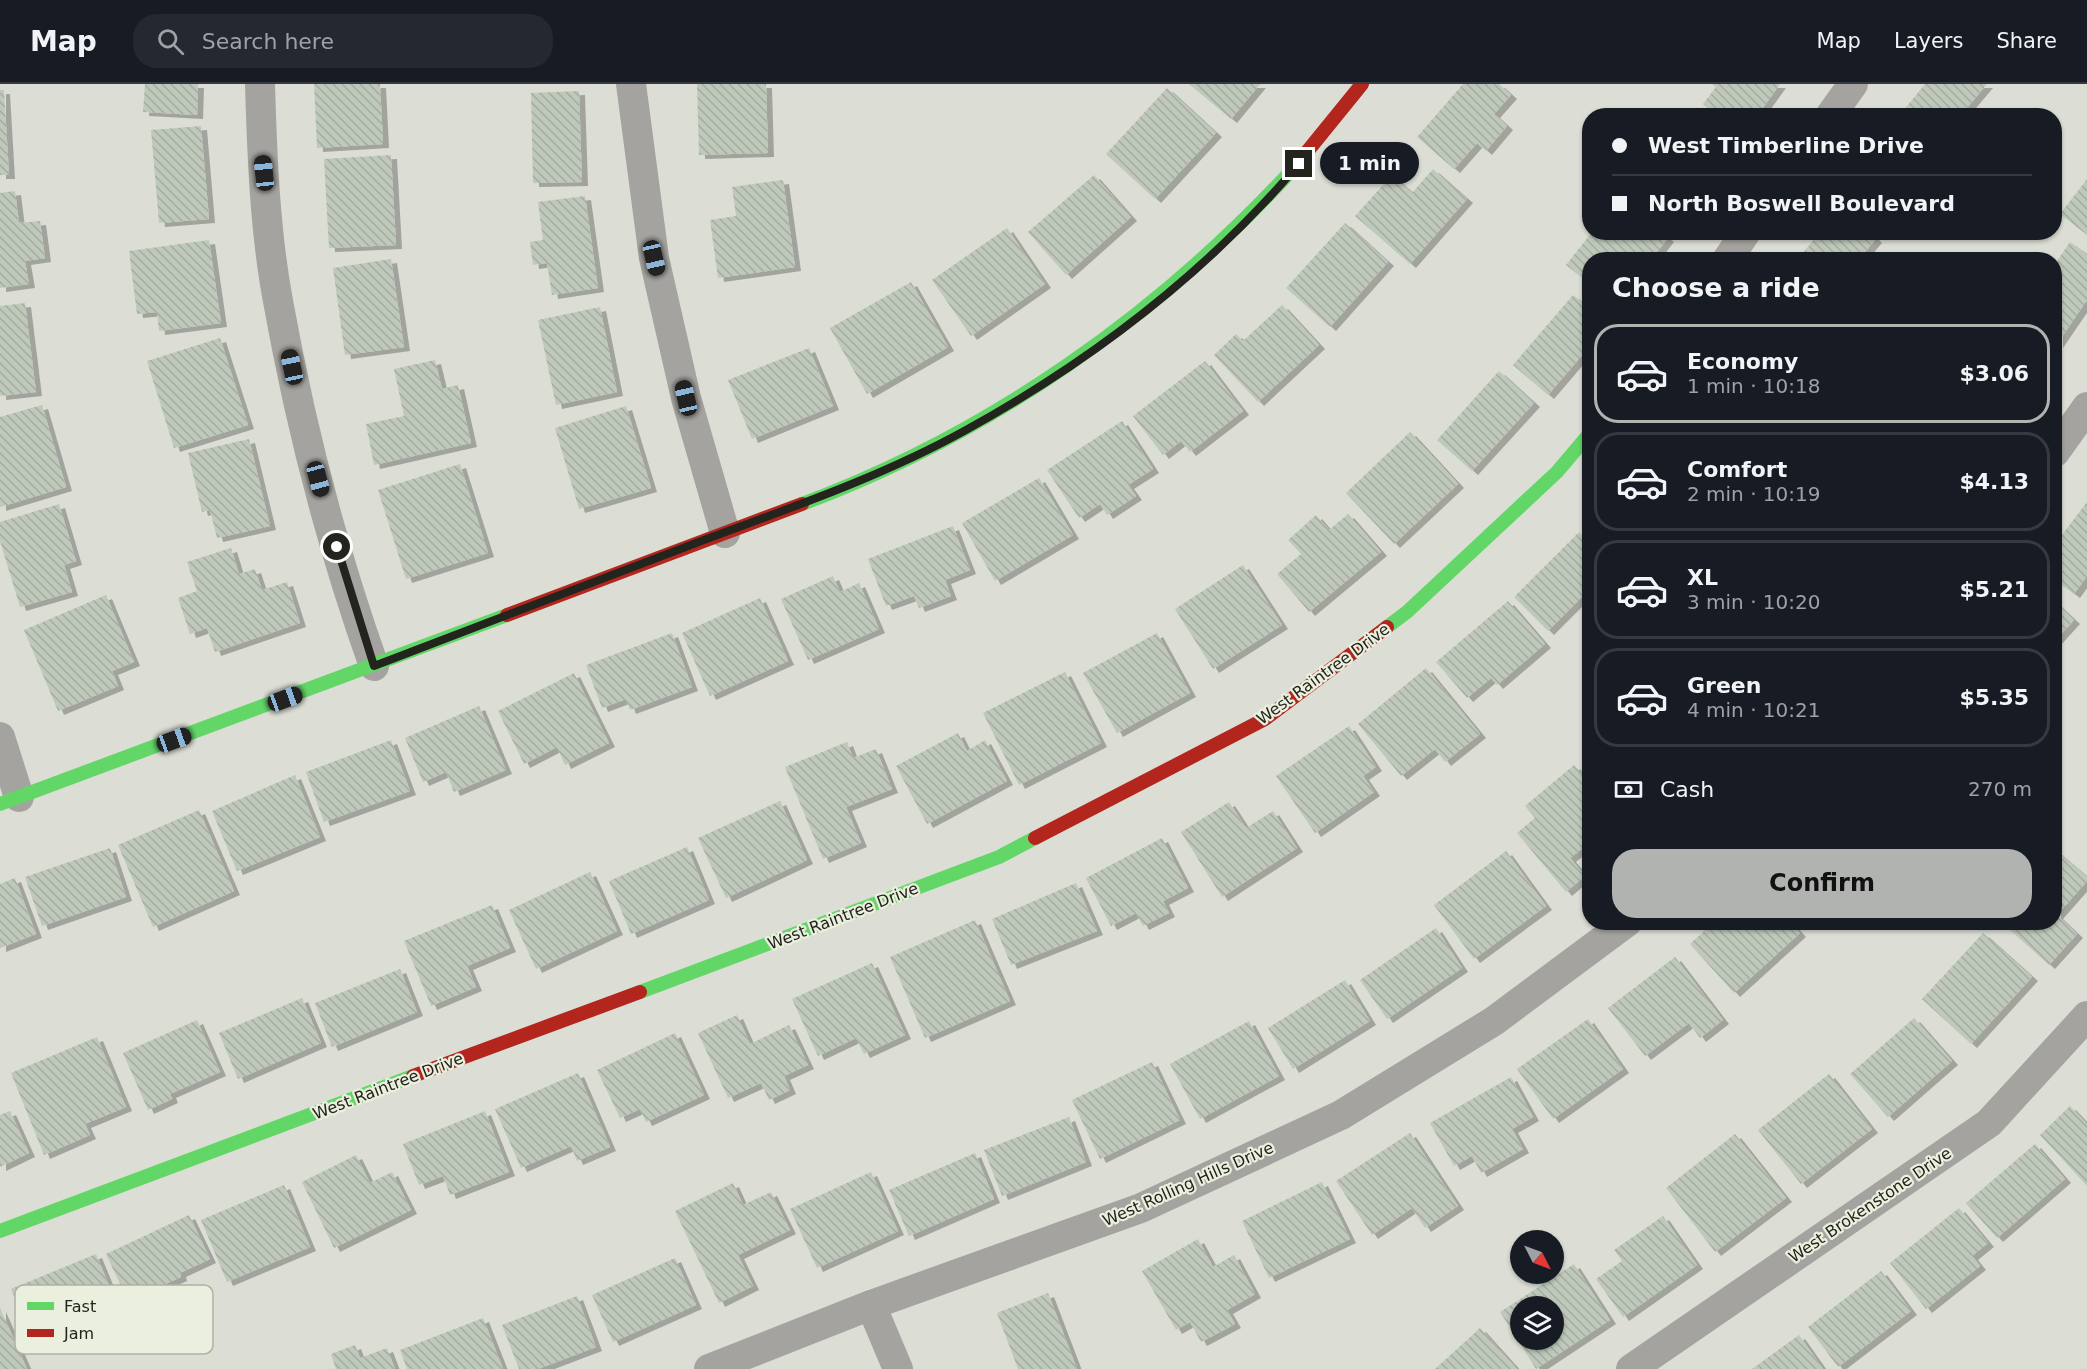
<!DOCTYPE html>
<html lang="en">
<head>
<meta charset="utf-8">
<style>
	:root { --surface:#171b24; --page:#242831; --text:#f1f3f6; --muted:#9ea1a6; --line:#363941; --accent:#b1b3b1 }
	body { margin:0; font-family:"DejaVu Sans",sans-serif; background:var(--page); color:var(--text); height:100vh; display:flex; flex-direction:column; font-size:22px; white-space:nowrap }
	* { box-sizing:border-box; margin:0 }
	p { font-size:20px; color:var(--muted) }
	.icon { flex:none; width:33px; height:33px; fill:none; stroke:currentColor; stroke-width:2; stroke-linecap:round; stroke-linejoin:round }
	.map { position:relative; flex:1; overflow:hidden }
	.sheet { position:absolute; left:1582px; top:168px; width:480px; height:678px; display:flex; flex-direction:column; background:var(--surface); border-radius:24px; box-shadow:0 2px 4px #0004 }
	.sheet>* { flex:none }
	.banner { position:absolute; left:1582px; top:24px; width:480px; height:132px; border-radius:24px; box-shadow:0 2px 4px #0004; display:grid; align-content:center; height:132px; padding:0 30px; background:var(--surface) }
	.needle { width:39px; rotate:132deg }
	.fabs { position:absolute; left:1510px; top:1146px; display:grid; gap:12px }
	.fabs a { display:grid; place-items:center; width:54px; height:54px; border-radius:50%; background:var(--surface); box-shadow:0 2px 4px #0004; font-size:30px }
	.end { position:absolute; width:27px; height:27px; margin:-14px; border:8px solid #22241d; background:#fff; box-shadow:0 0 0 3px #fff }
	.from { border-radius:50% }
	.bubble { position:absolute; height:42px; border-radius:21px; background:var(--surface); box-shadow:0 2px 4px #0004; font-size:20px; font-weight:800; line-height:42px; text-align:center }
	.car { position:absolute; width:18px; height:36px; margin:-18px -9px; border-radius:8px; box-shadow:0 0 4px 2px #0007; background:linear-gradient(#222 24%,#8ab4d8 0 40%,#222 0 76%,#8ab4d8 0 86%,#222 0) }
	.banner b { display:flex; align-items:center; gap:21px; height:57px; font-size:22px }
	.banner b+b { border-top:2px solid var(--line) }
	.banner i { width:15px; height:15px; background:var(--text) }
	ul { padding:0; list-style:none }
	li { display:flex; align-items:center; gap:18px; height:99px; margin:0 12px 9px; padding:0 18px; border:3px solid var(--line); border-radius:24px }
	li div { flex:1 }
	li b { display:block; font-size:22px }
	li em { font-style:normal; font-weight:800 }
	li.active { border-color:var(--accent) }
	li>.icon { width:54px; height:54px; stroke-width:1.5 }
	h2 { padding:0 30px; font-size:27px; line-height:72px }
	.pay { display:flex; align-items:center; gap:15px; height:66px; padding:0 30px; font-size:22px }
	.pay p { margin-inline-start:auto }
	.cta { display:flex; gap:12px; margin-top:auto; padding:12px 30px }
	.cta a { flex:1; height:69px; border-radius:24px; background:var(--accent); color:#111; font-size:24px; font-weight:800; line-height:69px; text-align:center }
	header { display:flex; align-items:center; gap:36px; box-sizing:border-box; height:84px; padding:0 30px; background:var(--surface); border-bottom:2px solid var(--line) }
	header strong { font-size:28px }
	nav { display:flex; gap:33px; margin-inline-start:auto; font-size:21px }
	.search { width:420px; height:54px; background:var(--page); display:flex; align-items:center; gap:15px; box-sizing:border-box; padding:0 21px; border-radius:24px; color:var(--muted); font-size:22px }
	.map>svg:first-child { display:block }
	.building { fill:url(#building-back-hatch); fill-rule:evenodd; filter:url(#shadow) }
	.lines { fill:none; stroke-linecap:round; stroke-linejoin:round }
	.street { stroke:#a4a39f; stroke-width:30 }
	.fast { stroke:#63d668; stroke-width:14 }
	.jam { stroke:#b3261e; stroke-width:14 }
	.route { stroke:#22241d; stroke-width:8 }
	.labels { text-anchor:middle; dominant-baseline:central; stroke-width:4.5; stroke-linejoin:round; paint-order:stroke }
	.street-label { font-size:16px; fill:#22241d; stroke:#ebefde }
	.key { fill:#ebefde; stroke:#afb2a4; stroke-width:1.5 }
	.key-label { font-size:16px; fill:#22241d }
</style>
</head>
<body>
<header>
<strong>Map</strong>
<div class="search"><svg class="icon" aria-label="search" viewBox="0 0 24 24"><circle cx="10" cy="10" r="6"/><path d="M15 15l6 6"/></svg>Search here</div>
<nav><a>Map</a><a>Layers</a><a>Share</a></nav>
</header>
<div class="map">
<svg width="2087" height="1285" viewBox="0 0 2087 1285">
	<defs>
		<pattern id="building-back-hatch" width="6" height="6" patternUnits="userSpaceOnUse" patternTransform="scale(1.5)"><rect width="6" height="6" fill="#bfc9bb"/><path d="M-1 5l2 2M0 0l6 6M5-1l2 2" fill="none" stroke="#a4aca0"/></pattern>
		<filter id="shadow"><feDropShadow dx="6" dy="4" stdDeviation="0" flood-color="#0004"/></filter>
	</defs>
	<rect width="100%" height="100%" fill="#dcded5"/>
	<g class="building">
		<path d="M145,0H198L197,31L143,28Z"/>
		<path d="M314,0H380L383,60L317,64Z"/>
		<path d="M697,0H766L768,69L699,71Z"/>
		<path d="M1189,0H1260L1231,35Z"/>
		<path d="M1463,0H1499L1511,11L1494,30L1507,42L1486,67L1477,59L1454,85L1417,53Z"/>
		<path d="M1712,0H1780L1757,32H1718L1703,20L1716,3Z"/>
		<path d="M1925,0H1987L1960,32H1899Z"/>
		<path d="M1167,4L1216,49L1155,115L1106,70Z"/>
		<path d="M0,6H4L9,91H0Z"/>
		<path d="M579,7L582,98L533,99L531,9Z"/>
		<path d="M201,42L209,135L159,139L151,46Z"/>
		<path d="M391,71L396,161L329,164L324,75Z"/>
		<path d="M1433,85L1467,115L1410,180L1355,132L1392,91L1412,109Z"/>
		<path d="M1094,91L1131,133L1066,191L1028,148Z"/>
		<path d="M2087,95V151L2060,130Z"/>
		<path d="M783,96L795,183L718,194L710,136L736,132L732,103Z"/>
		<path d="M15,107L19,139L40,137L45,174L25,177L29,200L0,204V109Z"/>
		<path d="M585,112L598,204L552,211L547,179L533,181L530,158L543,156L538,118Z"/>
		<path d="M1345,139L1388,178L1330,243L1286,204Z"/>
		<path d="M1007,144L1045,200L971,252L932,196Z"/>
		<path d="M1592,148H1661L1668,154L1651,176H1590V200L1566,181Z"/>
		<path d="M1820,148H1869L1876,155L1858,176H1797Z"/>
		<path d="M209,156L221,239L159,247L157,228L137,230L129,167Z"/>
		<path d="M2070,158L2087,170V216L2057,260L2055,180Z"/>
		<path d="M391,175L404,263L345,271L333,184Z"/>
		<path d="M911,198L948,263L867,310L830,244Z"/>
		<path d="M1573,211L1590,225V262L1548,311L1513,281Z"/>
		<path d="M25,219L36,308L0,312V222Z"/>
		<path d="M1282,221L1319,261L1258,318L1214,271L1236,250L1243,257Z"/>
		<path d="M600,223L617,308L556,321L538,236Z"/>
		<path d="M220,254L248,341L174,364L147,277Z"/>
		<path d="M809,264L833,322L752,355L728,296Z"/>
		<path d="M435,276L442,305L458,301L471,359L374,381L366,340L404,332L394,285Z"/>
		<path d="M1205,277L1243,327L1190,368L1181,357L1163,371L1133,332Z"/>
		<path d="M1499,287L1534,319L1472,387L1437,356Z"/>
		<path d="M42,321L66,403L0,423V333Z"/>
		<path d="M626,322L651,404L579,425L555,344Z"/>
		<path d="M1122,337L1153,385L1128,401L1136,412L1107,431L1100,420L1079,434L1047,386Z"/>
		<path d="M1410,348L1458,400L1394,460L1346,409Z"/>
		<path d="M249,355L270,442L217,454L210,426L202,428L188,369Z"/>
		<path d="M460,380L488,469L406,495L378,406Z"/>
		<path d="M1039,394L1073,451L995,497L962,439Z"/>
		<path d="M2087,418V492L2074,510L2055,496V460Z"/>
		<path d="M59,420L76,477L64,481L72,508L20,523L0,457V438Z"/>
		<path d="M1348,430L1381,468L1309,528L1277,490L1301,470L1288,456L1316,431L1329,446Z"/>
		<path d="M953,442L970,486L945,496L951,512L919,524L914,512L886,522L868,475Z"/>
		<path d="M1579,448L1590,459V505L1548,547L1514,513Z"/>
		<path d="M231,464L239,490L255,485L262,506L287,498L300,539L215,568L207,544L190,550L178,514L197,507L187,478Z"/>
		<path d="M1243,481L1282,541L1213,585L1175,525Z"/>
		<path d="M833,492L840,508L859,499L879,545L808,576L781,515Z"/>
		<path d="M106,511L134,578L112,587L118,602L58,627L24,546Z"/>
		<path d="M760,514L788,577L710,612L682,549Z"/>
		<path d="M1508,517L1545,560L1497,601L1491,594L1467,614L1436,578Z"/>
		<path d="M2055,518L2074,536L2055,557Z"/>
		<path d="M672,549L692,603L630,626L626,615L602,624L586,581Z"/>
		<path d="M1157,549L1190,609L1117,649L1083,589Z"/>
		<path d="M1426,584L1480,650L1445,678L1435,665L1401,692L1358,640Z"/>
		<path d="M1065,588L1101,659L1019,701L983,629Z"/>
		<path d="M574,589L609,659L565,681L557,663L524,680L498,627Z"/>
		<path d="M479,622L506,686L454,708L446,688L423,698L405,654Z"/>
		<path d="M1349,642L1376,683L1363,692L1374,708L1315,749L1276,692Z"/>
		<path d="M958,649L967,667L985,656L1007,697L927,740L896,682Z"/>
		<path d="M391,656L410,707L324,738L306,688Z"/>
		<path d="M847,658L853,674L876,665L892,705L846,723L861,759L823,775L785,683Z"/>
		<path d="M1574,681L1590,699V770L1584,763L1570,774L1585,792L1566,808L1517,749L1535,734L1525,722Z"/>
		<path d="M295,691L320,753L237,787L212,727Z"/>
		<path d="M780,717L807,776L726,814L698,754Z"/>
		<path d="M1229,718L1246,744L1273,727L1297,764L1222,813L1181,748Z"/>
		<path d="M199,726L234,807L153,843L118,761Z"/>
		<path d="M1162,754L1188,804L1163,817L1169,829L1143,842L1136,829L1111,842L1086,794Z"/>
		<path d="M687,763L709,816L631,850L609,797Z"/>
		<path d="M110,764L126,813L42,842L25,793Z"/>
		<path d="M2055,766L2087,793V797L2057,831L2077,850L2049,881L2001,838H2055Z"/>
		<path d="M1506,767L1546,822L1474,875L1434,821Z"/>
		<path d="M590,788L617,847L536,885L509,826Z"/>
		<path d="M15,794L36,850L0,864V800Z"/>
		<path d="M1076,799L1097,847L1011,881L992,835Z"/>
		<path d="M492,821L510,864L467,882L476,903L431,922L404,857Z"/>
		<path d="M975,836L1010,917L925,954L890,873Z"/>
		<path d="M1714,838H1790L1800,849L1734,909L1690,860Z"/>
		<path d="M1436,844L1462,884L1387,935L1360,896Z"/>
		<path d="M1983,849L2032,893L1971,960L1922,915Z"/>
		<path d="M1675,873L1723,936L1700,954L1689,939L1645,972L1608,924Z"/>
		<path d="M872,879L905,951L864,970L856,954L818,972L792,915Z"/>
		<path d="M400,885L417,928L332,963L315,919Z"/>
		<path d="M1345,896L1370,937L1293,985L1268,944Z"/>
		<path d="M302,914L321,959L238,995L219,949Z"/>
		<path d="M737,931L750,960L789,941L808,981L784,992L790,1006L769,1016L761,999L728,1014L698,949Z"/>
		<path d="M1914,934L1952,977L1888,1033L1850,990Z"/>
		<path d="M1588,935L1623,985L1553,1035L1517,985Z"/>
		<path d="M197,936L220,988L170,1010L172,1015L148,1026L123,969Z"/>
		<path d="M1249,937L1279,992L1200,1035L1170,980Z"/>
		<path d="M675,949L704,1011L646,1038L640,1025L620,1034L597,986Z"/>
		<path d="M97,953L126,1023L85,1040L90,1051L44,1071L11,989Z"/>
		<path d="M1152,978L1180,1036L1100,1075L1072,1016Z"/>
		<path d="M578,989L610,1063L577,1077L571,1062L521,1084L495,1025Z"/>
		<path d="M1829,990L1872,1045L1801,1100L1758,1046Z"/>
		<path d="M1511,993L1533,1033L1512,1045L1523,1065L1481,1089L1472,1072L1454,1082L1430,1039Z"/>
		<path d="M2070,1022L2087,1040V1102L2040,1051Z"/>
		<path d="M10,1027L29,1069L0,1083V1031Z"/>
		<path d="M485,1027L509,1088L450,1111L443,1092L419,1101L403,1060Z"/>
		<path d="M1069,1033L1086,1078L1002,1112L984,1066Z"/>
		<path d="M1410,1049L1458,1122L1425,1144L1412,1124L1372,1151L1336,1097Z"/>
		<path d="M1735,1050L1786,1114L1715,1168L1666,1104Z"/>
		<path d="M2035,1060L2065,1095L1997,1154L1966,1119Z"/>
		<path d="M975,1069L994,1115L909,1152L889,1106Z"/>
		<path d="M356,1071L370,1099L392,1088L411,1126L334,1164L302,1098Z"/>
		<path d="M871,1088L898,1147L817,1184L790,1125Z"/>
		<path d="M1322,1098L1350,1155L1269,1194L1242,1137Z"/>
		<path d="M733,1099L743,1121L771,1108L790,1146L738,1171L753,1202L719,1219L675,1127Z"/>
		<path d="M284,1101L310,1163L227,1198L201,1136Z"/>
		<path d="M1959,1124L1988,1159L1972,1172L1980,1182L1926,1225L1890,1179Z"/>
		<path d="M189,1131L210,1175L180,1189L181,1193L128,1217L106,1170Z"/>
		<path d="M1663,1132L1697,1181L1623,1233L1596,1195L1622,1177L1614,1166Z"/>
		<path d="M1198,1155L1213,1183L1234,1171L1255,1210L1227,1226L1235,1240L1201,1258L1190,1238L1176,1246L1142,1187Z"/>
		<path d="M96,1170L122,1233L58,1259L49,1240L29,1248L11,1205Z"/>
		<path d="M675,1174L696,1221L613,1258L592,1211Z"/>
		<path d="M1574,1180L1610,1236L1536,1285L1500,1228ZM1521,1222H1554V1256H1521Z"/>
		<path d="M1881,1187L1911,1227L1838,1283L1808,1243Z"/>
		<path d="M1048,1209L1077,1285H1018L997,1229Z"/>
		<path d="M577,1212L596,1263L538,1285H519L502,1241Z"/>
		<path d="M0,1224L27,1285H0Z"/>
		<path d="M483,1234L503,1285H407L400,1266Z"/>
		<path d="M1480,1244L1517,1285H1435Z"/>
		<path d="M1799,1251L1823,1285H1752Z"/>
		<path d="M355,1261L360,1274L387,1264L395,1285H336L331,1270Z"/>
	</g>
	<g class="lines">
		<g class="street">
			<path d="M260,0C262,70 265,148 278,217C300,340 332,464 374,582"/>
			<path d="M631,0L654,174L686,314L725,449"/>
			<path d="M1830,32L1853,0"/>
			<path d="M1727,176L1746,148"/>
			<path d="M2055,368L2087,323"/>
			<path d="M0,653L19,713"/>
			<path d="M871,1221L898,1285"/>
			<path d="M709,1285L871,1221L1141,1124L1341,1031L1494,937L1627,838"/>
			<path d="M1631,1285L1989,1039L2087,932"/>
		</g>
		<g class="fast">
			<path d="M802,420C990,350 1157,232 1293,85"/>
			<path d="M1387,543L1407,528L1557,388L1590,349"/>
			<path d="M0,720L507,531"/>
			<path d="M640,908L999,773L1035,754"/>
			<path d="M0,1147L413,992"/>
		</g>
		<g class="jam">
			<path d="M1293,85L1362,0"/>
			<path d="M507,531L802,420"/>
			<path d="M1035,754L1265,635L1387,543"/>
			<path d="M413,992L640,908"/>
		</g>
	</g>
	<g class="lines">
		<path class="route" d="M337,463L374,582C484,540 594,498 704,456C793,423 883,392 966,346C1091,277 1207,188 1299,80"/>
	</g>
	<g class="labels">
		<g class="street-label">
			<text transform="translate(1323 590) rotate(-36)">West Raintree Drive</text>
			<text transform="translate(843 832) rotate(-21)">West Raintree Drive</text>
			<text transform="translate(388 1002) rotate(-21)">West Raintree Drive</text>
			<text transform="translate(1188 1100) rotate(-24)">West Rolling Hills Drive</text>
			<text transform="translate(1870 1121) rotate(-34)">West Brokenstone Drive</text>
		</g>
	</g>
	<rect x="15" y="1201" width="198" height="69" rx="9" class="key"/>
	<rect x="27" y="1218" width="27" height="8" fill="#63d668"/>
	<rect x="27" y="1245" width="27" height="8" fill="#b3261e"/>
	<g class="key-label">
		<text x="64" y="1228">Fast</text>
		<text x="64" y="1255">Jam</text>
	</g>
</svg>
<div class="fabs">
<a><svg class="needle" viewBox="-14 -14 28 28"><path d="M0-13l5 13h-10z" fill="#e53935"/><path d="M0 13l5-13h-10z" fill="#9ea1a6"/></svg></a>
<a><svg class="icon" aria-label="layers" viewBox="0 0 24 24"><path d="M12 4l9 5-9 5-9-5zM3 14l9 5 9-5"/></svg></a>
</div>
<i class="end from" style="left:337px;top:463px"></i>
<i class="end" style="left:1299px;top:80px"></i>
<div class="bubble" style="left:1320px;top:58px;width:99px">1 min</div>
<i class="car" style="left:264px;top:89px;rotate:354deg"></i>
<i class="car" style="left:654px;top:174px;rotate:167deg"></i>
<i class="car" style="left:292px;top:283px;rotate:348deg"></i>
<i class="car" style="left:686px;top:314px;rotate:347deg"></i>
<i class="car" style="left:318px;top:395px;rotate:165deg"></i>
<i class="car" style="left:285px;top:615px;rotate:70deg"></i>
<i class="car" style="left:174px;top:656px;rotate:70deg"></i>
<div class="banner">
<b><i class="from"></i>West Timberline Drive</b>
<b><i></i>North Boswell Boulevard</b>
</div>
<section class="sheet">
<h2>Choose a ride</h2>
<ul>
<li class="active"><svg class="icon" aria-label="car" viewBox="0 0 24 24"><path d="M5 17H2v-5l4-1 3-4h7l3 4 3 1v5h-3M9 17h6M6 11h13"/><circle cx="7" cy="17" r="2"/><circle cx="17" cy="17" r="2"/></svg><div><b>Economy</b><p>1 min · 10:18</p></div><em>$3.06</em></li>
<li><svg class="icon" aria-label="car" viewBox="0 0 24 24"><path d="M5 17H2v-5l4-1 3-4h7l3 4 3 1v5h-3M9 17h6M6 11h13"/><circle cx="7" cy="17" r="2"/><circle cx="17" cy="17" r="2"/></svg><div><b>Comfort</b><p>2 min · 10:19</p></div><em>$4.13</em></li>
<li><svg class="icon" aria-label="car" viewBox="0 0 24 24"><path d="M5 17H2v-5l4-1 3-4h7l3 4 3 1v5h-3M9 17h6M6 11h13"/><circle cx="7" cy="17" r="2"/><circle cx="17" cy="17" r="2"/></svg><div><b>XL</b><p>3 min · 10:20</p></div><em>$5.21</em></li>
<li><svg class="icon" aria-label="car" viewBox="0 0 24 24"><path d="M5 17H2v-5l4-1 3-4h7l3 4 3 1v5h-3M9 17h6M6 11h13"/><circle cx="7" cy="17" r="2"/><circle cx="17" cy="17" r="2"/></svg><div><b>Green</b><p>4 min · 10:21</p></div><em>$5.35</em></li>
</ul>
<div class="pay"><svg class="icon" aria-label="cash" viewBox="0 0 24 24"><path d="M3 7h18v10H3z"/><circle cx="12" cy="12" r="2"/></svg>Cash<p>270 m</p></div>
<div class="cta"><a>Confirm</a></div>
</section>
</div>
</body>
</html>
